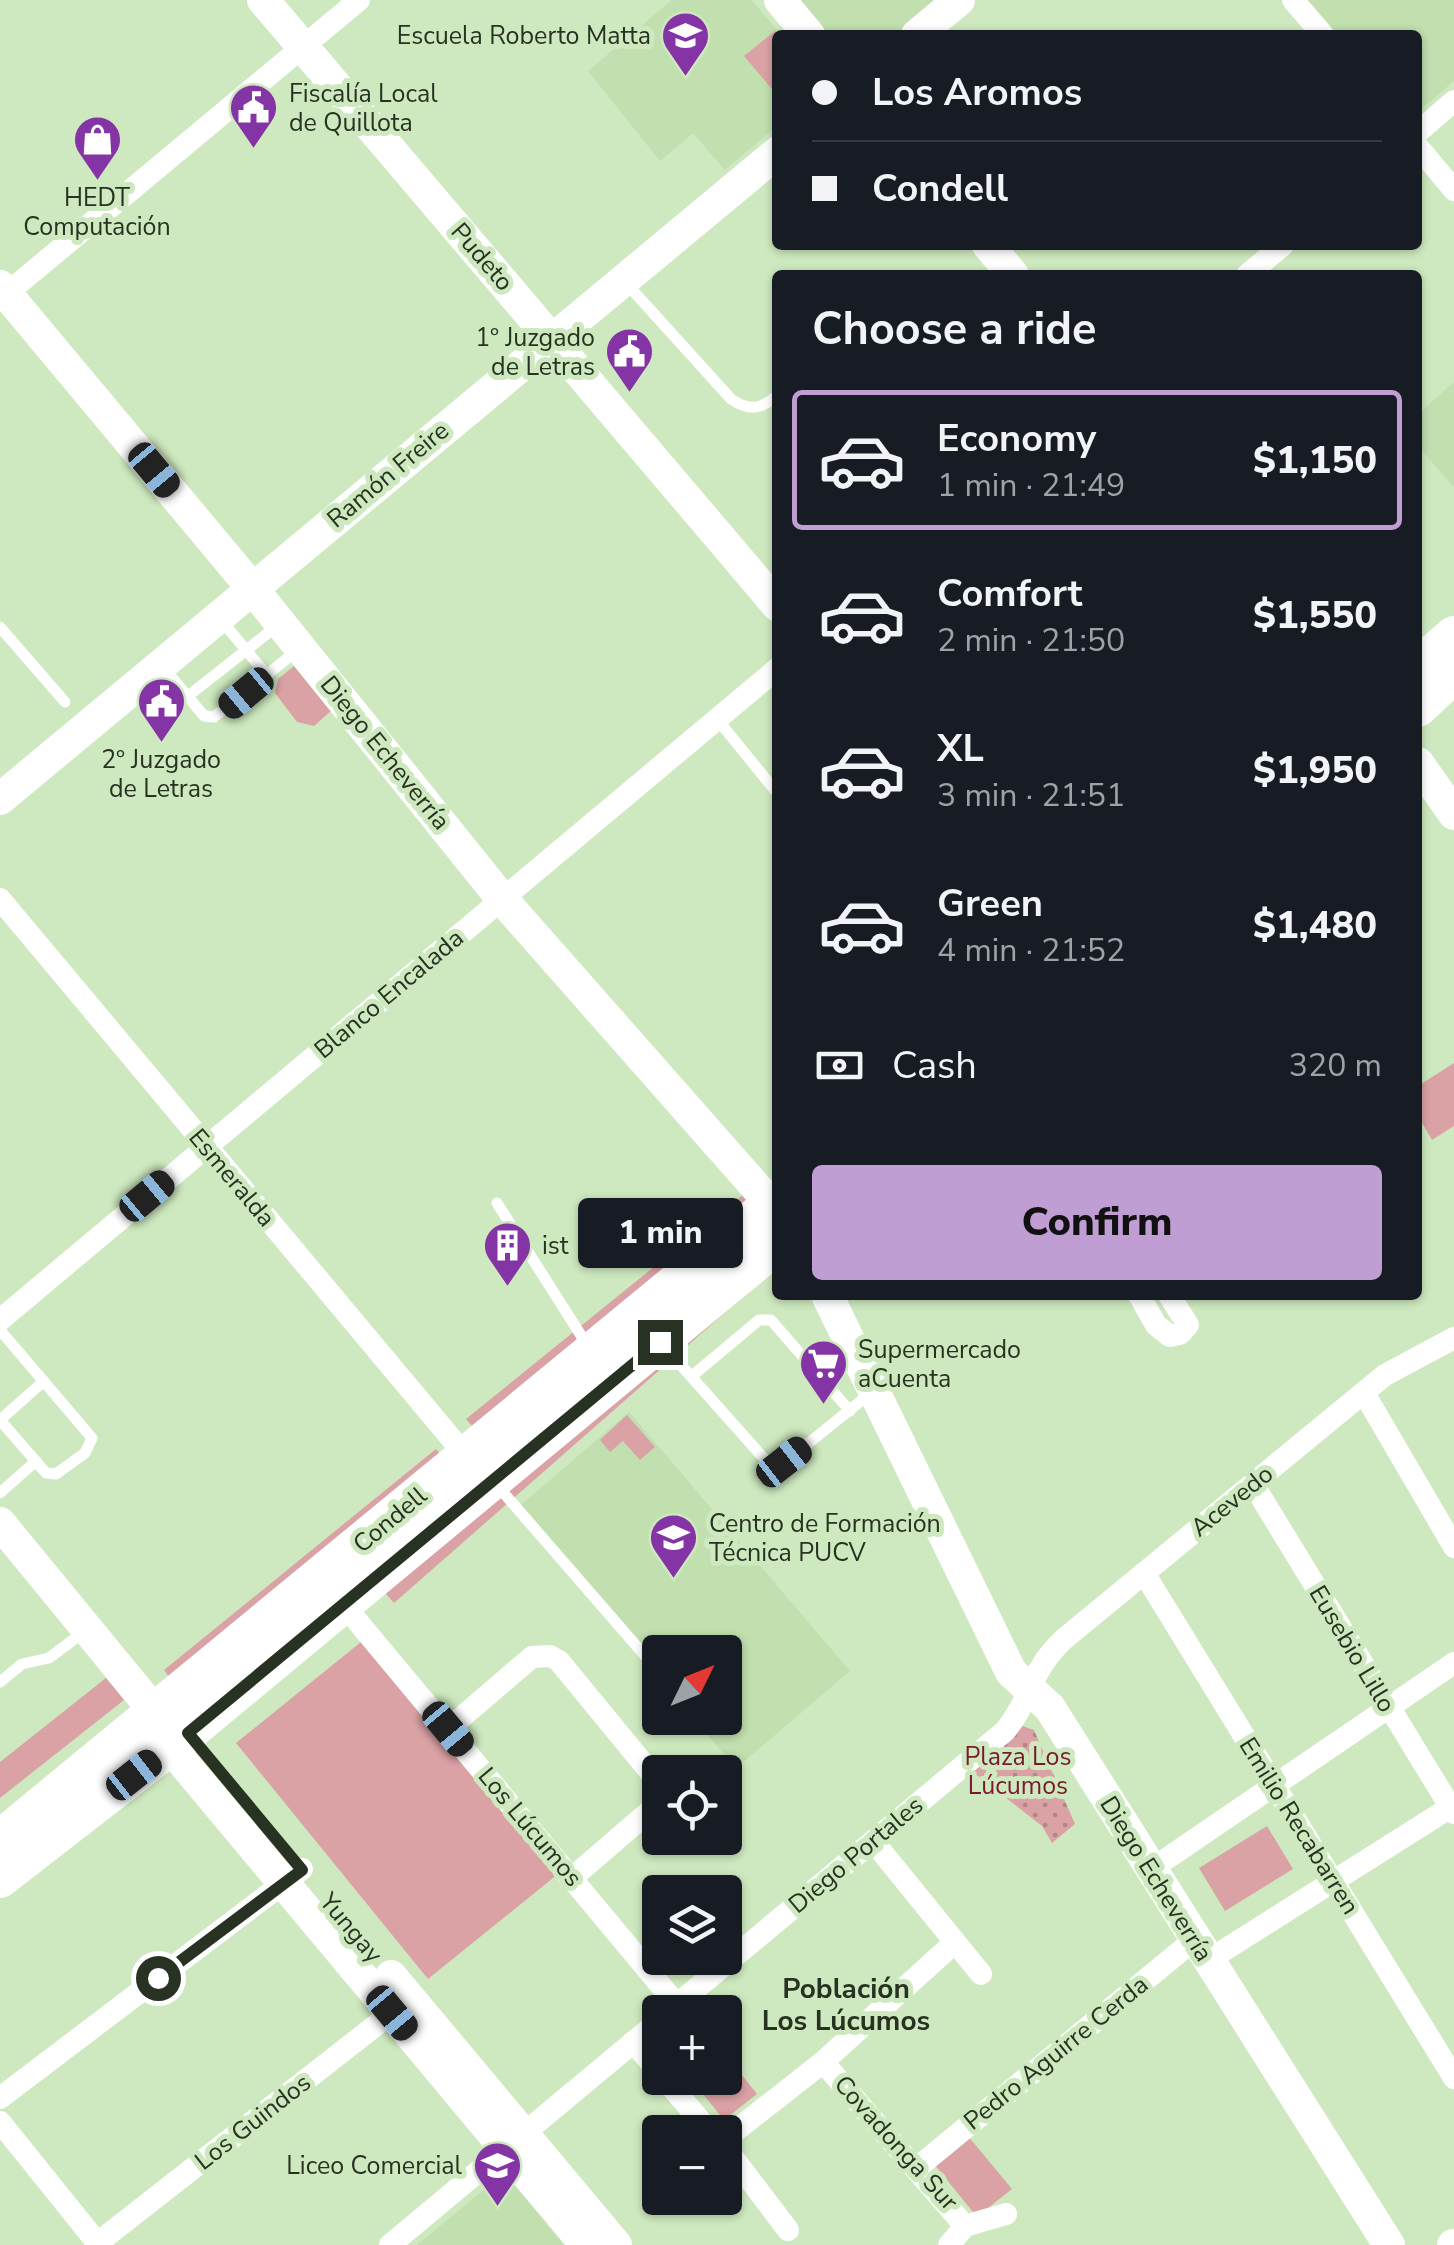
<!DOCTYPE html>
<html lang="en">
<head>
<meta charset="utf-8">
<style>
	:root { --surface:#171b24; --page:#20242c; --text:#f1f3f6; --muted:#9ea1a6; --line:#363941; --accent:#c09dd2 }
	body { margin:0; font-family:"Nunito Sans",sans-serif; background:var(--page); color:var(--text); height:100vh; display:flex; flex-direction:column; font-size:38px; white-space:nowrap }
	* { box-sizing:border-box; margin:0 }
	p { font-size:32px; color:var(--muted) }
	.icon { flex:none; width:55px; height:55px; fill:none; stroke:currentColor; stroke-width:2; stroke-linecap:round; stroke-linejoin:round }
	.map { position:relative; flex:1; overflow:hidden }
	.sheet { position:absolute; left:772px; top:270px; width:650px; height:1030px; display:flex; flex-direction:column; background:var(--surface); border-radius:10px; box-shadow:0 2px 8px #0004 }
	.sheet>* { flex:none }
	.top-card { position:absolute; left:772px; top:30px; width:650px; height:220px; border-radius:10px; box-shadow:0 2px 8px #0004; display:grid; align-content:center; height:220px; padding:0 40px; background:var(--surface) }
	.needle { width:65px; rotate:47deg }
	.fabs { position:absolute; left:642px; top:1635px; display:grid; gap:20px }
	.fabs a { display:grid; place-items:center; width:100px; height:100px; border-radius:10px; background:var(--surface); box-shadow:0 2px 8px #0004; font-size:50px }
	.end { position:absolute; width:45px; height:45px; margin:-22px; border:12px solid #283222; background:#fff; box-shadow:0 0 0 5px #fff }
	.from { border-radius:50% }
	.bubble { position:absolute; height:70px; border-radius:10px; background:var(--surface); box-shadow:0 2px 8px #0004; font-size:32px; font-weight:800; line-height:70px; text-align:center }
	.car { position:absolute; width:30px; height:60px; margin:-30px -15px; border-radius:12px; box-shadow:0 0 8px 2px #0007; background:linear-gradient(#222 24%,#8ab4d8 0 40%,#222 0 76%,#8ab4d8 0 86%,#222 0) }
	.top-card b { display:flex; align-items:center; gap:35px; height:95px; font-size:38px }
	.top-card b+b { border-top:2px solid var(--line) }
	.top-card i { width:25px; height:25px; background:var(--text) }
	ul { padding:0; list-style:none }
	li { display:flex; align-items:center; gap:30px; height:140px; margin:0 20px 15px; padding:0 20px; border:5px solid transparent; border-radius:10px }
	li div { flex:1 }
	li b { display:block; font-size:38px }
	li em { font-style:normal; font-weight:800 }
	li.selected { border-color:var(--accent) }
	li>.icon { width:90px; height:90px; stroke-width:1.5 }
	h2 { padding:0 40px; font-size:45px; line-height:120px }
	.pay { display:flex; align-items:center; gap:25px; height:110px; padding:0 40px; font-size:38px }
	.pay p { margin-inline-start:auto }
	.cta { display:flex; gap:20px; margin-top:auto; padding:20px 40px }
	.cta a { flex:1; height:115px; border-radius:10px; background:var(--accent); color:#111; font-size:40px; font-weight:800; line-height:115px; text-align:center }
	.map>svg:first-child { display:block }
	.built { fill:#c1dfaf }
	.grass { fill:#dba2a6 }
	.park { fill:url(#park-dots) }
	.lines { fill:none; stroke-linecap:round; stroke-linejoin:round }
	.lane { stroke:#fff; stroke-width:11 }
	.street { stroke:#fff; stroke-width:22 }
	.secondary { stroke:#fff; stroke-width:32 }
	.primary { stroke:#fff; stroke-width:38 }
	.route { stroke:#283222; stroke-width:12 }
	.labels { text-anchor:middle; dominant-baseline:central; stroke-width:10; stroke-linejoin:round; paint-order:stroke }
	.poi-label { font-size:25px; fill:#283222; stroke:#cee9bf; text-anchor:start }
	.street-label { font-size:25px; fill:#283222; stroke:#cee9bf }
	.park-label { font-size:25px; fill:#78192d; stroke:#cee9bf }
	.neighbourhood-label { font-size:28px; font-weight:bold; fill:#283222; stroke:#cee9bf }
</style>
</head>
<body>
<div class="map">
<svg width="1454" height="2245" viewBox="0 0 1454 2245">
	<defs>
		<pattern id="park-dots" width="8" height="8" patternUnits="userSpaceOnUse" patternTransform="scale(2.5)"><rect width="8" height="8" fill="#dba2a6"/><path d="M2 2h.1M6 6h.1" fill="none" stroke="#b28587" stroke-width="1.8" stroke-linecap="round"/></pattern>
	</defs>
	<rect width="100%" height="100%" fill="#cee9bf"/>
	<g class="built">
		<path d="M672,0H752L781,35L777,126L725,170L693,133L660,161L588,71Z"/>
		<path d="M797,0H943L902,35H827Z"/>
		<path d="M1308,0H1454V81L1418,112V35H1338Z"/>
		<path d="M1454,382V488L1418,446V414Z"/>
		<path d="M629,1412L850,1671L736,1768L693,1718H725V1652H660V1679L515,1510Z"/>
		<path d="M504,2173L564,2245H417Z"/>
	</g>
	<g class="grass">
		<path d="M775,31L778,35L777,95L744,56Z"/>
		<path d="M294,666L331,711L314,726L297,722L275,693L278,679Z"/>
		<path d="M1454,1063V1126L1432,1140L1418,1116V1086Z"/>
		<path d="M744,1194L750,1200L478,1433L466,1419Z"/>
		<path d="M777,1267L394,1603L380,1587Z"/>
		<path d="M627,1415L655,1447L640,1460L623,1441L610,1452L600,1440Z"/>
		<path d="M436,1449L446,1461L176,1686L164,1670Z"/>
		<path d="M366,1638L558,1874L428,1979L236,1743Z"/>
		<path d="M106,1678L124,1700L0,1798V1762Z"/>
		<path d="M1267,1826L1293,1869L1225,1911L1199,1868Z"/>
		<path d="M725,2054L757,2094L724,2120L690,2078H725Z"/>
		<path d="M968,2136L1012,2189L988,2208L973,2212L934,2164Z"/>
	</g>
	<path class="park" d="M1022,1726L1034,1730L1075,1824L1052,1843L1042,1826L973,1772Z"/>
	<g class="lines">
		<g class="lane">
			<path d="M626,283L731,399C750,412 761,409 778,395"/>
			<path d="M221,620L267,675"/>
			<path d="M0,627L65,702"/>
			<path d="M164,668L204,716L214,717L299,649"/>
			<path d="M188,696L277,626"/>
			<path d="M717,719L778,794"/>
			<path d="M497,1203L589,1348"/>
			<path d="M0,1330L92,1438L85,1453L56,1474L46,1473L0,1420L44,1381"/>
			<path d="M663,1345L768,1463H784L872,1392"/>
			<path d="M692,1376L759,1320H771L850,1411"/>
			<path d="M495,1483L660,1673"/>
			<path d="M0,1493L36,1461"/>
			<path d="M0,1682L22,1664L49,1658L85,1631"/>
			<path d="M725,1713L734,1709"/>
			<path d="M704,1718H716"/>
		</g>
		<g class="street">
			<path d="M1293,0L1323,35"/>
			<path d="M1418,132L1454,101"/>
			<path d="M1418,147L1454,190"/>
			<path d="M1247,275L1283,245"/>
			<path d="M0,299L359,0"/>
			<path d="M0,899L466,1456"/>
			<path d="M1139,1295L1156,1325L1170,1336L1180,1334L1188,1325L1169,1295"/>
			<path d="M0,1320L778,668"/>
			<path d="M1364,1393L1454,1547"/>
			<path d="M1253,1484L1454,1813"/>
			<path d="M1144,1573L1454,2078"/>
			<path d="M343,1604L677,2005"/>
			<path d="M448,1729L532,1657L550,1656L559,1661L660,1784"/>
			<path d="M873,1841L981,1974"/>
			<path d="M1150,1870L1454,1663"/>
			<path d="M572,1878L660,1802"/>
			<path d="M1207,1961L1454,1805"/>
			<path d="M668,2012L1005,1731C1032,1698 1029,1672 1064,1639L1385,1375L1454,1338"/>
			<path d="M633,2042L660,2073"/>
			<path d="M823,2062L965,2226"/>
			<path d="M664,2078L710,2132"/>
			<path d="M0,2098L302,1869"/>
			<path d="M0,2122L99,2245"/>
			<path d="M725,2139L823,2062L953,1944"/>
			<path d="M725,2147L788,2230"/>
			<path d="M918,2167L1194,1940"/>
			<path d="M95,2245L403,2004"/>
			<path d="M390,2245L660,2020"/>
			<path d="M949,2245L965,2226L1006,2214"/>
		</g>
		<g class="secondary">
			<path d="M263,0L778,606"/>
			<path d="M780,0L809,35"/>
			<path d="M917,35L959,0"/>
			<path d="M988,245L1013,275"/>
			<path d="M0,286L252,588L502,899L778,1212"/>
			<path d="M1418,763L1454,814"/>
			<path d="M0,799L778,152"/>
			<path d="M827,1295L1011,1672L1050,1708L1389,2245"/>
			<path d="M0,1523L156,1713L170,1747L586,2245"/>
			<path d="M391,1976L616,2245"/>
			<path d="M1453,2245H1454"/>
		</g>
		<g class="primary">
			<path d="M1418,666L1454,635"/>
			<path d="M1418,708L1454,674"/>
			<path d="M0,1839L778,1198"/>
			<path d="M0,1879L188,1733L778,1244"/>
		</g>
	</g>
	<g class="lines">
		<path class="route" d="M158,1978L302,1870L188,1733L660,1342"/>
	</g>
	<defs>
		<symbol id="school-pin" viewBox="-11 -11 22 30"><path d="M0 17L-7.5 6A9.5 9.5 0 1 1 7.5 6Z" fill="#8434a5" stroke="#cee9bf"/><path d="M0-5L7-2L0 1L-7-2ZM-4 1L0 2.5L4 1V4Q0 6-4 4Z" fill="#fff"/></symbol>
		<symbol id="civic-pin" viewBox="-11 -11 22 30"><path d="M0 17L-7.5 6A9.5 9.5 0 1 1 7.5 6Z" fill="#8434a5" stroke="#cee9bf"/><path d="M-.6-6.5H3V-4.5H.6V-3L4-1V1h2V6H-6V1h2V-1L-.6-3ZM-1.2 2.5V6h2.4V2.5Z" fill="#fff"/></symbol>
		<symbol id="shop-pin" viewBox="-11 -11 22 30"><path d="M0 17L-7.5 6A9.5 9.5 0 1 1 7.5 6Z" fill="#8434a5" stroke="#cee9bf"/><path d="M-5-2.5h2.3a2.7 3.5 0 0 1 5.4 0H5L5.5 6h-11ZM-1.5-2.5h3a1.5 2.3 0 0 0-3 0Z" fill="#fff"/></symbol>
		<symbol id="building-pin" viewBox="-11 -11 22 30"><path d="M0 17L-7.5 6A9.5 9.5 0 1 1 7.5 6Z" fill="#8434a5" stroke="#cee9bf"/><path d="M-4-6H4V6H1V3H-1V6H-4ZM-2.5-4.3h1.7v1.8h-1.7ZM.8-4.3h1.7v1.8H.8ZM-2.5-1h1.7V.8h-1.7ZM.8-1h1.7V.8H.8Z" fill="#fff"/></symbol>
		<symbol id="supermarket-pin" viewBox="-11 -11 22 30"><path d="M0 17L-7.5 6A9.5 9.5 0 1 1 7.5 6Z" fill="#8434a5" stroke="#cee9bf"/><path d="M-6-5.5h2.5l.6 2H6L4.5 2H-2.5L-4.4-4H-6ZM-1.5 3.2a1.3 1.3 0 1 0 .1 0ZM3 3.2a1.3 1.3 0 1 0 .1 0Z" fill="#fff"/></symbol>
		<symbol id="university-pin" viewBox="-11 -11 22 30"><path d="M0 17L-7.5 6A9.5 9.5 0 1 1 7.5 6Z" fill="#8434a5" stroke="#cee9bf"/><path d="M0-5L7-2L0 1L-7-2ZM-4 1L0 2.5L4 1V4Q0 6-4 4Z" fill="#fff"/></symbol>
	</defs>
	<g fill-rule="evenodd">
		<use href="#school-pin" x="658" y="8" width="55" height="75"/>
		<use href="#civic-pin" x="226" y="80" width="55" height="75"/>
		<use href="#shop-pin" x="70" y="112" width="55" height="75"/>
		<use href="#civic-pin" x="602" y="324" width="55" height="75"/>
		<use href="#civic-pin" x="134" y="674" width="55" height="75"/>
		<use href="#building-pin" x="480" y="1218" width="55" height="75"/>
		<use href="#supermarket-pin" x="796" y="1336" width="55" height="75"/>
		<use href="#university-pin" x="646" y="1510" width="55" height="75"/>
		<use href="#school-pin" x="470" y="2138" width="55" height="75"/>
	</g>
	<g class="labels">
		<g class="poi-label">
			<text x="651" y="36" text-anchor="end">Escuela Roberto Matta</text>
			<text x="289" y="94">Fiscalía Local<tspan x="289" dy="29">de Quillota</tspan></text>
			<text x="97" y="198" text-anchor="middle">HEDT<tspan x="97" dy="29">Computación</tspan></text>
			<text x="595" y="338" text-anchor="end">1º Juzgado<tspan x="595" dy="29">de Letras</tspan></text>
			<text x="161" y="760" text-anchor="middle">2º Juzgado<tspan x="161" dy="29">de Letras</tspan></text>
			<text x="542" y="1246">ist</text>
			<text x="858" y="1350">Supermercado<tspan x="858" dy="29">aCuenta</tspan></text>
			<text x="709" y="1524">Centro de Formación<tspan x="709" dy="29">Técnica PUCV</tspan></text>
			<text x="462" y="2166" text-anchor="end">Liceo Comercial</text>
		</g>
		<g class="street-label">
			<text transform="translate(482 257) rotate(49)">Pudeto</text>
			<text transform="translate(388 475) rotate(-40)">Ramón Freire</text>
			<text transform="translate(385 753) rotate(51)">Diego Echeverría</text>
			<text transform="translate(389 994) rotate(-40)">Blanco Encalada</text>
			<text transform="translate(232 1178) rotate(50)">Esmeralda</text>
			<text transform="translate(1232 1501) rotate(-39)">Acevedo</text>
			<text transform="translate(390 1520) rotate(-40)">Condell</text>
			<text transform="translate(1352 1649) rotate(59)">Eusebio Lillo</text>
			<text transform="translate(1299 1826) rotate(58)">Emilio Recabarren</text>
			<text transform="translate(530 1827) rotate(50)">Los Lúcumos</text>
			<text transform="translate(856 1855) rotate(-40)">Diego Portales</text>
			<text transform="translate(1156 1879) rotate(58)">Diego Echeverría</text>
			<text transform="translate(351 1928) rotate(50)">Yungay</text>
			<text transform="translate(1056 2053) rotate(-39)">Pedro Aguirre Cerda</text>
			<text transform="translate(253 2122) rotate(-38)">Los Guindos</text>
			<text transform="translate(896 2143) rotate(48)">Covadonga Sur</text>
		</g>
		<g class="park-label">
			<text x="1018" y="1757">Plaza Los<tspan x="1018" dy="29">Lúcumos</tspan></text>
		</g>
		<g class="neighbourhood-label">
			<text x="846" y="1989">Población<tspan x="846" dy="32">Los Lúcumos</tspan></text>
		</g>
	</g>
</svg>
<div class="fabs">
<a><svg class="needle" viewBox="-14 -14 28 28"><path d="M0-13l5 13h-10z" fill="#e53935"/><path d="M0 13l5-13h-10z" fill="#9ea1a6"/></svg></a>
<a><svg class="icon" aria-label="locate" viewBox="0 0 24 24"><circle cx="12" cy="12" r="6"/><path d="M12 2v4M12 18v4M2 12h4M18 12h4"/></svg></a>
<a><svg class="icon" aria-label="layers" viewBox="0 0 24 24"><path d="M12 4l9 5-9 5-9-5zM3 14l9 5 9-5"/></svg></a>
<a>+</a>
<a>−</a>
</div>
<i class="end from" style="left:158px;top:1978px"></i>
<i class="end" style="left:660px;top:1342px"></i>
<div class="bubble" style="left:578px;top:1198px;width:165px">1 min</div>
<i class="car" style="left:154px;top:470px;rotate:140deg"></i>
<i class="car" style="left:246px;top:693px;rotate:230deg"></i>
<i class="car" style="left:147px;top:1196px;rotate:50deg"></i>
<i class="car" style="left:784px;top:1462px;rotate:52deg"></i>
<i class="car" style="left:448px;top:1729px;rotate:140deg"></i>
<i class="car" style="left:134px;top:1775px;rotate:52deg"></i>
<i class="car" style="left:392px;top:2013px;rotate:140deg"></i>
<div class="top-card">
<b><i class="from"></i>Los Aromos</b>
<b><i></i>Condell</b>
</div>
<section class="sheet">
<h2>Choose a ride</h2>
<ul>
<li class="selected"><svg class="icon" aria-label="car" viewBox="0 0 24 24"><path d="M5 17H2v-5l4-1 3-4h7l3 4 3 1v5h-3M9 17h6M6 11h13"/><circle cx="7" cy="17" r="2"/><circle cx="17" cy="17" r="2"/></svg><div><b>Economy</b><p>1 min · 21:49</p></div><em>$1,150</em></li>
<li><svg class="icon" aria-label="car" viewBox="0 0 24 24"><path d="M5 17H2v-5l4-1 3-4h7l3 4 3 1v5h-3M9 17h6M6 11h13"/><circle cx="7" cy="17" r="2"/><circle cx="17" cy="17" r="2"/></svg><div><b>Comfort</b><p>2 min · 21:50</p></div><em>$1,550</em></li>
<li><svg class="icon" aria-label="car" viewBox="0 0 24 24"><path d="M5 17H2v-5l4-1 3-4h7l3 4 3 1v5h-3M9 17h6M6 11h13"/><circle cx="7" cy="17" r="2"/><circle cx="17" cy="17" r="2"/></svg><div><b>XL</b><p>3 min · 21:51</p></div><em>$1,950</em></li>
<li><svg class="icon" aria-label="car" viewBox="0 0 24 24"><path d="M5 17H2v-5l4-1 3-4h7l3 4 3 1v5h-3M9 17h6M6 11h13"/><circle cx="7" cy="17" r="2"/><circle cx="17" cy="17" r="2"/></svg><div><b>Green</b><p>4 min · 21:52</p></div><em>$1,480</em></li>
</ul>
<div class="pay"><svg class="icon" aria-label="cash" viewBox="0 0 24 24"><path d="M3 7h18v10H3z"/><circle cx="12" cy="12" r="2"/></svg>Cash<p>320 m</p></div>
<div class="cta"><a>Confirm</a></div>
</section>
</div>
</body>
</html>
